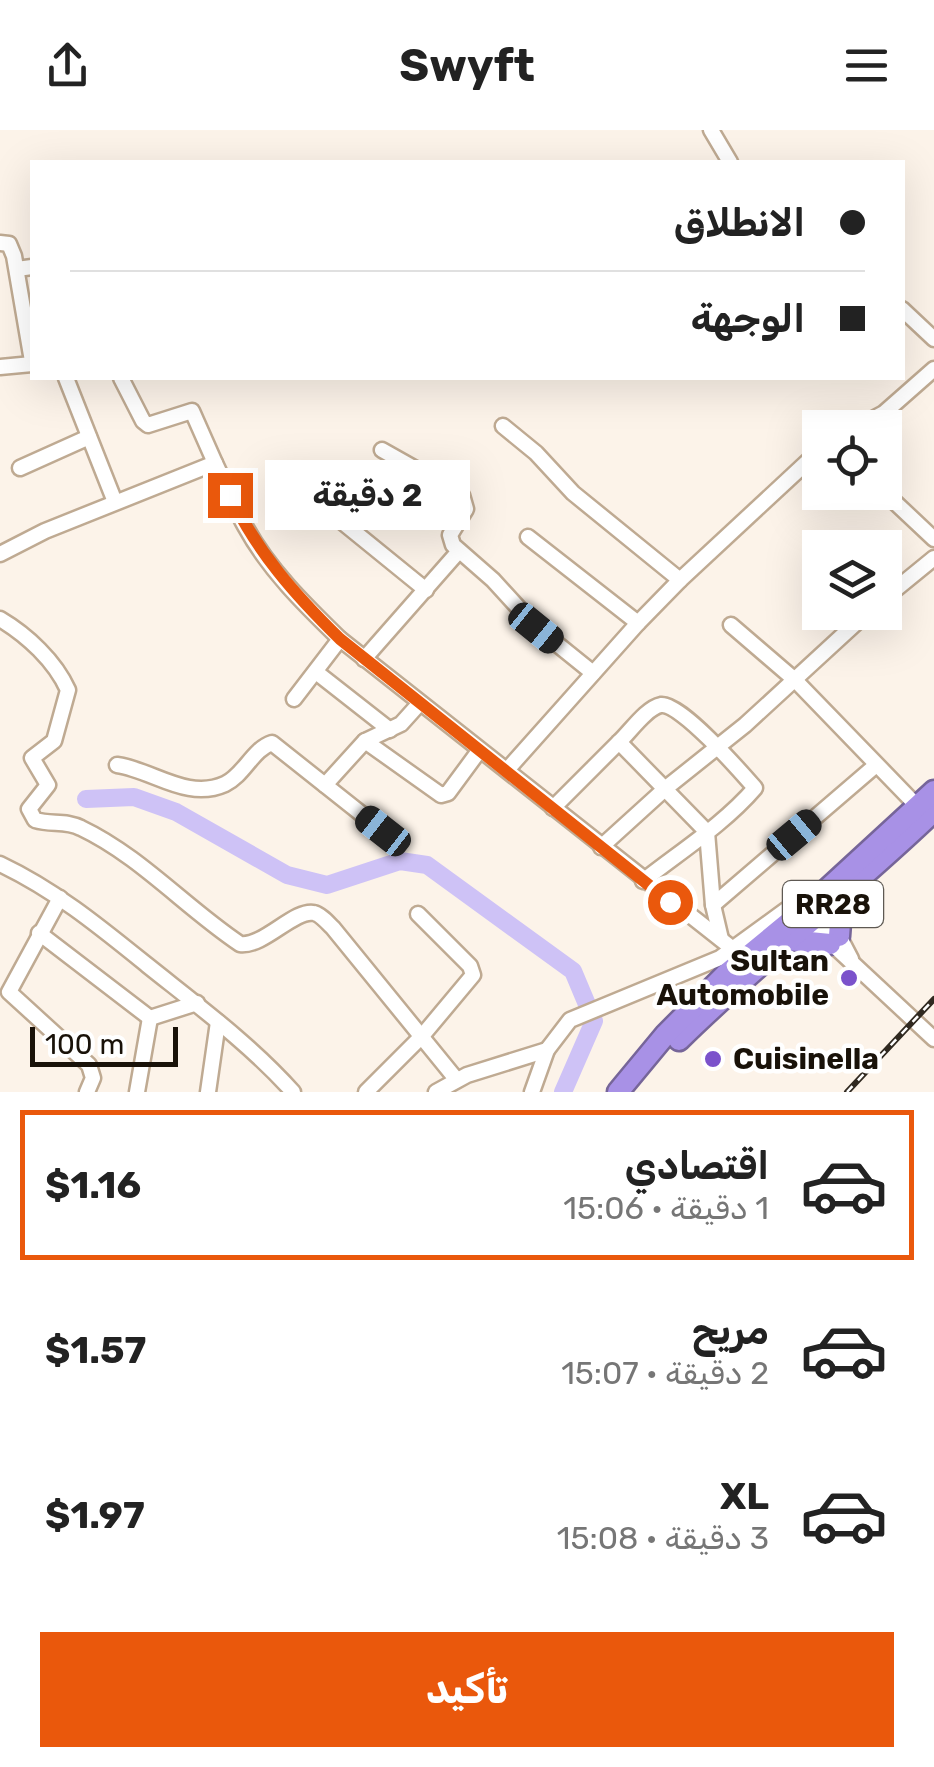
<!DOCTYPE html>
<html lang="ar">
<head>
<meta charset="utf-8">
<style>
	:root { --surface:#fff; --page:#f6f6f6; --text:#222; --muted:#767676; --line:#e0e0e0; --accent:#ea580c }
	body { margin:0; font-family:Rubik,Vazirmatn,sans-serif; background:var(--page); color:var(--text); direction:rtl; height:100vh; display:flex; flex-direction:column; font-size:38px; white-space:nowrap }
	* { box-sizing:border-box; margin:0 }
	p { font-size:32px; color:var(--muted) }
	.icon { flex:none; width:55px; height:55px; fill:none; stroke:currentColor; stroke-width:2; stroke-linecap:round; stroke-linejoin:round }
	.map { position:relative; height:962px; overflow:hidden; direction:ltr }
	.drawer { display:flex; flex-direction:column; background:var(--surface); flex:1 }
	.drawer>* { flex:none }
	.top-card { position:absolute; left:30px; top:30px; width:875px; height:220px; border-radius:0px; box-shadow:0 10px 40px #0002; direction:rtl; display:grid; align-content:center; height:220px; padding:0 40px; background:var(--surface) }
	.controls { position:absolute; left:802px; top:280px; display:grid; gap:20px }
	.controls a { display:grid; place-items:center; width:100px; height:100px; border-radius:0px; background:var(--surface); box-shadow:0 10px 40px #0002; font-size:50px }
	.scale { position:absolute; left:30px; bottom:25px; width:148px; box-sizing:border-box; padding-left:10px; border:5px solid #191209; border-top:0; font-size:28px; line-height:35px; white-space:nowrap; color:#191209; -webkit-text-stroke:8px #fff; paint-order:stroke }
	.end { position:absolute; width:45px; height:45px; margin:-22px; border:12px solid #ea580c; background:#fff; box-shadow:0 0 0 5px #fff }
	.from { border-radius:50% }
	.bubble { position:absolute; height:70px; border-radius:0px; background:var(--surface); box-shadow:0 10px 40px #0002; font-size:32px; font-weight:700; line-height:70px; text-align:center; direction:rtl }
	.car { position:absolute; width:30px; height:60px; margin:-30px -15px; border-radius:12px; box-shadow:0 0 8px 2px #0007; background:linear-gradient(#222 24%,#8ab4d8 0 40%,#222 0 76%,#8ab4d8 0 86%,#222 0) }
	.top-card b { display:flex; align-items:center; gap:35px; height:95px; font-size:38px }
	.top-card b+b { border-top:2px solid var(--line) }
	.top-card i { width:25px; height:25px; background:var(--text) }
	ul { padding:18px 0 0; list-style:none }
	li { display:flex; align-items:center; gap:30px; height:150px; margin:0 20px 15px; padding:0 20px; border:5px solid transparent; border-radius:0px }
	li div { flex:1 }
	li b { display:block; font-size:38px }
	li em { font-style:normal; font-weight:700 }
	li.active { border-color:var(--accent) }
	li>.icon { width:90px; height:90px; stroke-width:1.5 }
	.button { display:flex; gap:20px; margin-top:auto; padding:20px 40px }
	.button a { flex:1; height:115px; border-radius:0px; background:var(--accent); color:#fff; font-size:40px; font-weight:700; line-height:115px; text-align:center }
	header { display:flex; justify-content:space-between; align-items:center; height:130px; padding:0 40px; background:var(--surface); font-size:45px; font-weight:700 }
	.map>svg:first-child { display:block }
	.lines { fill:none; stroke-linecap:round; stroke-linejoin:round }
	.river { stroke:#cec2f6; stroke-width:18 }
	.minor-casing { stroke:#bfaa92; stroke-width:19 }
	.highway-casing { stroke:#766599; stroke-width:25 }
	.minor { stroke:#fff; stroke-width:14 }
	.highway { stroke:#a891e6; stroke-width:20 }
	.rail-casing { stroke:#302920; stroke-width:6 }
	.rail { stroke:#fff; stroke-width:2.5; stroke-dasharray:8; stroke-linecap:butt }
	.route { stroke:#ea580c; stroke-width:12 }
	.poi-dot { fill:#7b52cb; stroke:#fff; stroke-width:4 }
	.labels { text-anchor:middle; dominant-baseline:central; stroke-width:9; stroke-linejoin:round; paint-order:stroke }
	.shield { fill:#fff; stroke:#5e5953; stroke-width:2.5 }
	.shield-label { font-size:28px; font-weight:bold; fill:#191209 }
	.poi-label { font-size:30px; font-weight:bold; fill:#191209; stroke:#fff; text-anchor:end }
</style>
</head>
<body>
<header><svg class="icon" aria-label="menu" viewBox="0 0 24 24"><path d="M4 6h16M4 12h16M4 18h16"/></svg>Swyft<svg class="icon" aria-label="share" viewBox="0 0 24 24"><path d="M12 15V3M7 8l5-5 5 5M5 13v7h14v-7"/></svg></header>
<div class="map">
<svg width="934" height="962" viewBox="0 0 934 962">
	<rect width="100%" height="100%" fill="#fcf3e9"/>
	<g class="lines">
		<path class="river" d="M86,669L134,667L176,682L287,745L327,755L400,731L427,735L573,841L594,891L563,962"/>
		<defs>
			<g id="minor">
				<path d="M711,0L730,32"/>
				<path d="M0,113L9,114L14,126L32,231"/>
				<path d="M17,139L32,137"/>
				<path d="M902,179L934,209"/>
				<path d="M0,237L32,234"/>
				<path d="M66,248L115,372"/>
				<path d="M121,248L143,291L148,295L192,281L215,333"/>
				<path d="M503,296L536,323L573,363L680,450L638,493"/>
				<path d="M856,298L884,283L934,239"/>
				<path d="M382,320L462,365L466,379L450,405L453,415L493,450L536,497L593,543"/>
				<path d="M20,338L89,307"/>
				<path d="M884,362L934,409"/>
				<path d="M330,382L426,460"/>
				<path d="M0,424L45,401L215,333C225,354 234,376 245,396C269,440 305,475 340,509L733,819"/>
				<path d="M680,450L820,320"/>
				<path d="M885,468L934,428"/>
				<path d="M0,489C27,505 55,531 68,560L54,611L32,628L48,655L29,679L35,690C51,695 66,690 81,698C140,726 186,778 240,814C264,817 294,779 314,783C320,784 328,793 333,798L456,949"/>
				<path d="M731,495L795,550L917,676"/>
				<path d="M364,529L459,421"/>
				<path d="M316,542L390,600"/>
				<path d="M294,569L340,509"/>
				<path d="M365,611L441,665L448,663L479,621"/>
				<path d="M117,635C153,640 187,671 225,654C244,645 253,619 272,613L383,701"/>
				<path d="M507,640L638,493L528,407"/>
				<path d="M325,655L365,611L401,594L419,574"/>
				<path d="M553,678L619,612"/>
				<path d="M601,717L666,658L745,595L868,482"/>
				<path d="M0,734C55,760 100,797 147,835C197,875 250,914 293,962"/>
				<path d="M643,751C681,721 724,694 755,658C741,642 680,572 661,575C646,578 630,602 619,612L707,702L713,775L721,809"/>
				<path d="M60,768L9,862L89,935L93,948L87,962"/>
				<path d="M713,775L875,636"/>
				<path d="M803,787L934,909"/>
				<path d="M39,803L150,888"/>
				<path d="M150,888L197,873"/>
				<path d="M137,962L150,888"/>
				<path d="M208,962L218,892"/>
				<path d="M366,962L422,906L473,845L470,836L418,784"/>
				<path d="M436,962L467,945L547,920"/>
				<path d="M532,962L547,920L570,890L720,828L786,780L810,775L839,806L851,829"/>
			</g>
			<g id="highway">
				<path d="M839,806L842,766"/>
				<path d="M788,810L830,814"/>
				<path d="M679,910C760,830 851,761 934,681"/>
				<path d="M618,962L666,904L725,845L810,775L934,661"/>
			</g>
		</defs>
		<use href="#minor" class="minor-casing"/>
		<use href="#highway" class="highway-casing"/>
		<use href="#minor" class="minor"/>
		<use href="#highway" class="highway"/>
		<defs>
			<path id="rail" d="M847,962L934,869"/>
		</defs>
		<use href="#rail" class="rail-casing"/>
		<use href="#rail" class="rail"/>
	</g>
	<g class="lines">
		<path class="route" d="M230,365C257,422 295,465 340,509L670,772"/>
	</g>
	<g class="poi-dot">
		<circle cx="849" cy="848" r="10"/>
		<circle cx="713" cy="929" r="10"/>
	</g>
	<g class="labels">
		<rect class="shield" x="783" y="751" width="100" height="46" rx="8"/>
		<g class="shield-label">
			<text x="833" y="774">RR28</text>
		</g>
		<g class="poi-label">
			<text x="829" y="831">Sultan<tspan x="829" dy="34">Automobile</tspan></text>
			<text x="733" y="929" text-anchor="start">Cuisinella</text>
		</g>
	</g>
</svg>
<div class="controls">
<a><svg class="icon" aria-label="locate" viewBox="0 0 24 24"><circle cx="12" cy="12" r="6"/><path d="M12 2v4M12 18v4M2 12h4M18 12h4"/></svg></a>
<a><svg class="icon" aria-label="layers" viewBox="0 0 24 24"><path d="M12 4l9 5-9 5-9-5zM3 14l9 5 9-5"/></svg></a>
</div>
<div class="scale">100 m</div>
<i class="end from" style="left:670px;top:772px"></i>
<i class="end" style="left:230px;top:365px"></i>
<div class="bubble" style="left:265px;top:330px;width:205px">2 دقيقة</div>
<i class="car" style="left:536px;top:498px;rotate:129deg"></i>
<i class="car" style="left:383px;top:701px;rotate:308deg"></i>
<i class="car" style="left:794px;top:705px;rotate:50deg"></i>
<div class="top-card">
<b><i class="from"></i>الانطلاق</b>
<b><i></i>الوجهة</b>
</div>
</div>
<section class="drawer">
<ul>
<li class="active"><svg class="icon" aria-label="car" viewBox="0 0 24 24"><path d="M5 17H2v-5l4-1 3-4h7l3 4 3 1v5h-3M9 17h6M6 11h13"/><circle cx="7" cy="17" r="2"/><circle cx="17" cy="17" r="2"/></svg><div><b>اقتصادي</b><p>1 دقيقة · 15:06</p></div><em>$1.16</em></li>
<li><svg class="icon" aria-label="car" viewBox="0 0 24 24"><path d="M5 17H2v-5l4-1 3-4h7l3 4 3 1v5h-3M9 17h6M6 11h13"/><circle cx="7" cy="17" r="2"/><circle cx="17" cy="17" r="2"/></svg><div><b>مريح</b><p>2 دقيقة · 15:07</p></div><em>$1.57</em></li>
<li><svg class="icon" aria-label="car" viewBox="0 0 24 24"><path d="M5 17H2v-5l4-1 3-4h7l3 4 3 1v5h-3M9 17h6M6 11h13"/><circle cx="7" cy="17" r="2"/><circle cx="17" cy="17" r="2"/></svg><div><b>XL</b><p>3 دقيقة · 15:08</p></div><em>$1.97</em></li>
</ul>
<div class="button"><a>تأكيد</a></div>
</section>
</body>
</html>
